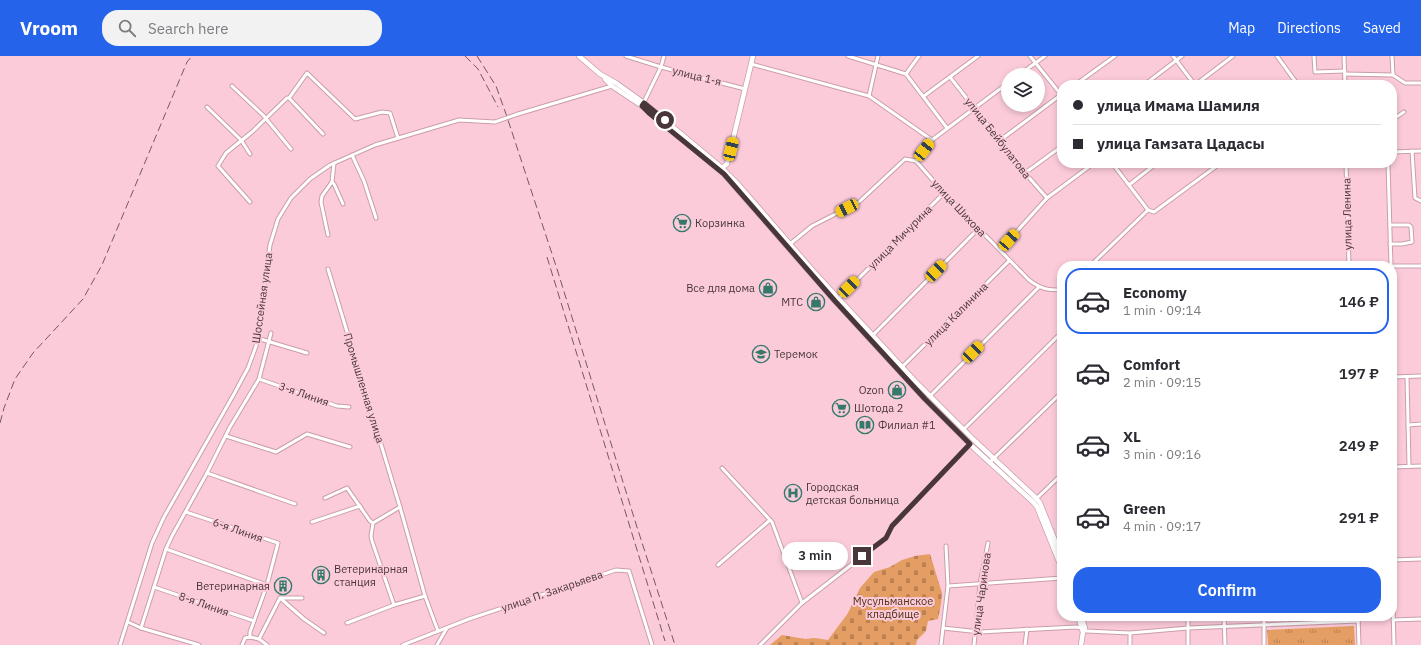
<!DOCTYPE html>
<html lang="en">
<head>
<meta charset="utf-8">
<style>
	:root { --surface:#fff; --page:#f2f2f3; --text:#2b2b33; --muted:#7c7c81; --line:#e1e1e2; --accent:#2563eb }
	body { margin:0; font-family:"IBM Plex Sans",sans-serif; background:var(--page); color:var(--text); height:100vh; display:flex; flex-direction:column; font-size:15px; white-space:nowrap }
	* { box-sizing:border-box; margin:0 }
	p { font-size:13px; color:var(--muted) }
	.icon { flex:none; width:22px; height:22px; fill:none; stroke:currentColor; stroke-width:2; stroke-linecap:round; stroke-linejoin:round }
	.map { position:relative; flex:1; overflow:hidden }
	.sheet { position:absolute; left:1057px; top:205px; width:340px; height:360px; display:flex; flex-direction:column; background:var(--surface); border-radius:16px; box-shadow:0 2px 6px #0003 }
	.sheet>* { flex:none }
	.banner { position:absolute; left:1057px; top:24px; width:340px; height:88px; border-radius:16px; box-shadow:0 2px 6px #0003; display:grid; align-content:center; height:88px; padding:0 16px; background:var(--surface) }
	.buttons { position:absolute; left:1001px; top:12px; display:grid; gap:8px }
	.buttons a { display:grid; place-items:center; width:44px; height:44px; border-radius:50%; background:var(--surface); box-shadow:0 2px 6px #0003; font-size:20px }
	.end { position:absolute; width:18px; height:18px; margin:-9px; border:5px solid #49363b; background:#fff; box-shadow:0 0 0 2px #fff }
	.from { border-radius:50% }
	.bubble { position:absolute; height:28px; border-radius:14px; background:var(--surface); box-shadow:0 2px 6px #0003; font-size:13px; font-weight:600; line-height:28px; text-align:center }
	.car { position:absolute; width:12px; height:24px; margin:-12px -6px; border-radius:5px; box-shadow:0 0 3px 1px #0007; background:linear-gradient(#f5c518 24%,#345 0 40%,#f5c518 0 76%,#345 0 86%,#f5c518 0) }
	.banner b { display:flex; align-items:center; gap:14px; height:38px; font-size:15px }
	.banner b+b { border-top:1px solid var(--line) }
	.banner i { width:10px; height:10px; background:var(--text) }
	ul { padding:7px 0 0; list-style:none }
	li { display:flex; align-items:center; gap:12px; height:66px; margin:0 8px 6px; padding:0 8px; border:2px solid transparent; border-radius:16px }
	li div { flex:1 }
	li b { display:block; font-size:15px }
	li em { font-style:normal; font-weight:600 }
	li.selected { border-color:var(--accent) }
	li>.icon { width:36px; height:36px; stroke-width:1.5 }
	.primary-button { display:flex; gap:8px; margin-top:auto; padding:8px 16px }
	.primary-button a { flex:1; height:46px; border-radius:16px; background:var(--accent); color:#fff; font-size:16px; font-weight:600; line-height:46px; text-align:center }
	header { display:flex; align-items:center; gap:24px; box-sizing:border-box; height:56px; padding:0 20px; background:var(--accent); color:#fff }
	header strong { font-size:19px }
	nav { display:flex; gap:22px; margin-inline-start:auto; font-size:14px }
	.search { width:280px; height:36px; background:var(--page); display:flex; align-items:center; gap:10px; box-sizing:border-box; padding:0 14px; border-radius:16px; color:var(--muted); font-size:15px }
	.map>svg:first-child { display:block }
	.cemetery { fill:url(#cemetery-stones) }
	.park { fill:url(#park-tufts) }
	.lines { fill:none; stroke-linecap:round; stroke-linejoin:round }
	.street-casing { stroke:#cb9daa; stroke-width:5 }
	.secondary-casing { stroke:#cb9daa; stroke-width:6 }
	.street { stroke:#fff; stroke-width:3 }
	.secondary { stroke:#fff; stroke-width:4.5 }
	.rail { stroke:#745961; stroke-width:1; stroke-dasharray:8 4; stroke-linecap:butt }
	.street-bridge-casing { stroke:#cb9daa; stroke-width:5; stroke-linecap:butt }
	.street-bridge { stroke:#fff; stroke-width:3 }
	.route { stroke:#49363b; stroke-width:5 }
	.labels { text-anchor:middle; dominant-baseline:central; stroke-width:4; stroke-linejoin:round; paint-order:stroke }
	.street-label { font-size:11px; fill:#49363b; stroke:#fccbd9 }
	.poi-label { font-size:11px; fill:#49363b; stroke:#fccbd9; text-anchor:start }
	.park-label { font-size:11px; fill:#4f3014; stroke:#fccbd9 }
</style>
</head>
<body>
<header>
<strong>Vroom</strong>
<div class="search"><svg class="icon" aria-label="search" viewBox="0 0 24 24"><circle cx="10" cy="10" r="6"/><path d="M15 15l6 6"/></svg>Search here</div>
<nav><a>Map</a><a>Directions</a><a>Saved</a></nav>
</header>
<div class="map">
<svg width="1421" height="589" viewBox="0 0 1421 589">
	<defs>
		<pattern id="cemetery-stones" width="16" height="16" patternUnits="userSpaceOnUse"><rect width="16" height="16" fill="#e49d62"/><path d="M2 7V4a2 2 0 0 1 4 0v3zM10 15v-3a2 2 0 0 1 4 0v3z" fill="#bb8152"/></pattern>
		<pattern id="park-tufts" width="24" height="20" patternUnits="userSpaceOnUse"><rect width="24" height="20" fill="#e49d62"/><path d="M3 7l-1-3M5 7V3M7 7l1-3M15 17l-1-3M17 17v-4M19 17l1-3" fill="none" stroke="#bb8152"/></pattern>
	</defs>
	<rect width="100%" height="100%" fill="#fccbd9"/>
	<path class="cemetery" d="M930,498L942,537L941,548L938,563L928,565L926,575L917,584L916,589H770L782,579L805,583L814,582L828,584L848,557L860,532L874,516L890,511L902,504L915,500Z"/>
	<path class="park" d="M1354,570L1355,589H1268L1267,574Z"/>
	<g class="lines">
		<defs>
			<g id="street">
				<path d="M626,0L661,11L745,33"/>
				<path d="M848,0L906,18L947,72"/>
				<path d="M1030,0L1062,40"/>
				<path d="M1173,0L1195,29"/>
				<path d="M1277,0L1298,29"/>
				<path d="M1314,0L1315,16L1345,15"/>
				<path d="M1344,0L1345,29"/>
				<path d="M1392,0L1393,19"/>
				<path d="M751,8L869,40L932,84"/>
				<path d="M906,18L919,0"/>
				<path d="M1345,18L1393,19L1405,27H1421"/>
				<path d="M1019,19L1045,0"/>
				<path d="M950,21L1025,117L1047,142"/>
				<path d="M1075,29L1115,0"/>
				<path d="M1144,29L1182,0"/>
				<path d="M1195,29L1233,0"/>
				<path d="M232,30L263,59L291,93"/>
				<path d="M869,40L878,0"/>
				<path d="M924,40L978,0"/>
				<path d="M289,42L307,17L355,63L382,56L390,57L398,82"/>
				<path d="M643,48L661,11L664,0"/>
				<path d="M207,51L241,84L250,98"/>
				<path d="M518,58L612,30"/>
				<path d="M1392,64L1404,56"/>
				<path d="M999,85L1062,38"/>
				<path d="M1412,95L1415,142L1421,145"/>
				<path d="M1392,96L1421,95"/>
				<path d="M352,99L364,125L376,162"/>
				<path d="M916,105L944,137L1029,224C1041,233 1047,234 1062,234"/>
				<path d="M916,105L932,84L1008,27"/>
				<path d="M1112,107L1148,154"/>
				<path d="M1346,107L1349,210"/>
				<path d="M1388,107L1391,210"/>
				<path d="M1025,117L1062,90"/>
				<path d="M332,126L334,128L343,148"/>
				<path d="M1129,129L1157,107"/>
				<path d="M250,146L218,110L226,97L252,76L287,42H289L323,78"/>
				<path d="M1390,169H1409L1411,171L1412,186L1402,188H1390"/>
				<path d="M328,179L321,146L322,140L332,126L334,107"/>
				<path d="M790,188L812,170L859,146L905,103L916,105"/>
				<path d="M1000,194L1047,142L1094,107"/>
				<path d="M1090,210L1148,154L1154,156L1218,109"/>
				<path d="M1349,210H1421"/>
				<path d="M328,213L400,451L425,540L438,575"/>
				<path d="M839,242L944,137"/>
				<path d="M872,280L978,173"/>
				<path d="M257,282L307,297"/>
				<path d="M1392,307V321"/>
				<path d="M902,311L1009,205"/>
				<path d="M1392,321L1421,320"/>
				<path d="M1407,321L1409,410"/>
				<path d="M259,323L337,350L349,351"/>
				<path d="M930,340L1039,231"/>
				<path d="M1408,369L1421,368"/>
				<path d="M964,373L1062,276"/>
				<path d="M226,380L276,396L307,378L350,391"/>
				<path d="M990,406L1062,336"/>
				<path d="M1392,411L1421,410"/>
				<path d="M722,412L772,466L802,547"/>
				<path d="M207,417L295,448"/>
				<path d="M325,442L347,432L370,465L373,467L400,451"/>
				<path d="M1036,443L1062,418"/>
				<path d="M186,456L278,487L267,529L250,576V581"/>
				<path d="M312,466L360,450"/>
				<path d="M373,467L371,480L372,485L394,549"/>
				<path d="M166,493L267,529"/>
				<path d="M1392,504L1421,503"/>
				<path d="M718,509L770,464"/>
				<path d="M1392,514L1394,589"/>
				<path d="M948,530L1062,522"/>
				<path d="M154,531L254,565"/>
				<path d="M280,542L304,563L324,577"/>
				<path d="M1188,560V589"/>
				<path d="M1224,560L1225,589"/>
				<path d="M1264,560V589"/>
				<path d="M1358,560L1359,589"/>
				<path d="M1393,564L1421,563"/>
				<path d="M128,566L141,572L199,589"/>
				<path d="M347,567L394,549L425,540"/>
				<path d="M141,572L166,493L172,480L207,417L230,371L259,323L271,277"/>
				<path d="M943,572L980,576L1076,571L1081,572"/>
				<path d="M1086,575L1130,577L1188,572L1358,565"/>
				<path d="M120,589L152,487L164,461L234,338L248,312L256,290L270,189L278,163L291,142L310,123L330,109L375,89L459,64L495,66"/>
				<path d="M242,589L245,582L250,581L259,583"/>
				<path d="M267,589L259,583L280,542H302"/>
				<path d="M403,589L469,563L616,514L629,515L652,589"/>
				<path d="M437,589L447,572"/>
				<path d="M760,589L802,547L886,482L892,470L971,387"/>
				<path d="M941,589L948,530L946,490"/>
				<path d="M974,589L980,528L988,487"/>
				<path d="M1025,589L1027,573"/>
				<path d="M1130,589V577"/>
			</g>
			<g id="secondary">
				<path d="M579,0L600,18L616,27L644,47L722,112L737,127L814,216L915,325L974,384L1036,442L1040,447L1062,502"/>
				<path d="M605,23L612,30L642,50L724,118L835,245L925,343L975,393L1033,446L1037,451L1062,513"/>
				<path d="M722,112L727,108L753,0"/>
				<path d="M1078,560L1083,576L1081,589"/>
				<path d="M1081,560L1085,572"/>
			</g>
		</defs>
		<use href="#street" class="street-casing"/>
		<use href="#secondary" class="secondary-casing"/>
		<use href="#street" class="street"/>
		<use href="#secondary" class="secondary"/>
		<g class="rail">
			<path d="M465,0L478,13L498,51"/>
			<path d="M477,0L496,30L506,58L557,213L636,468L675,589"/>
			<path d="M547,201L665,585"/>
			<path d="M0,367L4,352L15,323L33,297L83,243L102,209L187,6L192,0"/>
		</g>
		<defs>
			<path id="street-bridge" d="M495,66L518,58"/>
		</defs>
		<use href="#street-bridge" class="street-bridge-casing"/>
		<use href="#street-bridge" class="street-bridge"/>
	</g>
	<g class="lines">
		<path class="route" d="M665,64L644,47L642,50L649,57L724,118L835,245L925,343L970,388L892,470L886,482L862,500"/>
	</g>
	<defs>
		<symbol id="supermarket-ring" viewBox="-11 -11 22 22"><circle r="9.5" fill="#fccbd9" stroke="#35796c" stroke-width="1.5"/><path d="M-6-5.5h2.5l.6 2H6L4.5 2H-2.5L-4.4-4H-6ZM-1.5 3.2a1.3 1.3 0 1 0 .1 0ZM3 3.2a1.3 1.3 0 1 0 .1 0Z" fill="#35796c"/></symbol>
		<symbol id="shop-ring" viewBox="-11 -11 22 22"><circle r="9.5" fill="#fccbd9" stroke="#35796c" stroke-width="1.5"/><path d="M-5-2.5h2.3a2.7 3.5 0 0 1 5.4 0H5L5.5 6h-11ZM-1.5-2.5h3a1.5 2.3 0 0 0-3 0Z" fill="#35796c"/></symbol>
		<symbol id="school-ring" viewBox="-11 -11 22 22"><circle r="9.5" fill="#fccbd9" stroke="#35796c" stroke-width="1.5"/><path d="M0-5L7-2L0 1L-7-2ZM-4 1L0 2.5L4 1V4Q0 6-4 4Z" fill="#35796c"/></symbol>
		<symbol id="library-ring" viewBox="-11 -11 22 22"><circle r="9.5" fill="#fccbd9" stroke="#35796c" stroke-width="1.5"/><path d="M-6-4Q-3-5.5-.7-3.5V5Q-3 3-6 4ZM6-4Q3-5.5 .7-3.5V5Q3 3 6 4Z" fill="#35796c"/></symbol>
		<symbol id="hospital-ring" viewBox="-11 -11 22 22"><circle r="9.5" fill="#fccbd9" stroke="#35796c" stroke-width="1.5"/><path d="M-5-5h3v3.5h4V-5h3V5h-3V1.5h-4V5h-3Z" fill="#35796c"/></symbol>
		<symbol id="building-ring" viewBox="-11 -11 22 22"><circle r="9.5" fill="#fccbd9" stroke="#35796c" stroke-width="1.5"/><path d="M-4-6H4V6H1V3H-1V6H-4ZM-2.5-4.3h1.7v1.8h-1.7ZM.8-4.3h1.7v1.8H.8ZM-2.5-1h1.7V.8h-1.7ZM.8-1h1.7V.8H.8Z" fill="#35796c"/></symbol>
	</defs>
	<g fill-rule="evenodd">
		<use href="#supermarket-ring" x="672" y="157" width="20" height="20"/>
		<use href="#shop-ring" x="758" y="222" width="20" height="20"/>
		<use href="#shop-ring" x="806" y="236" width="20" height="20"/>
		<use href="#school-ring" x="751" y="288" width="20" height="20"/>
		<use href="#shop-ring" x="887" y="324" width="20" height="20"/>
		<use href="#supermarket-ring" x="831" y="342" width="20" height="20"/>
		<use href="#library-ring" x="855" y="359" width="20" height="20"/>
		<use href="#hospital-ring" x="783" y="427" width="20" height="20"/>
		<use href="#building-ring" x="311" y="509" width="20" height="20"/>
		<use href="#building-ring" x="273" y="520" width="20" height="20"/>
	</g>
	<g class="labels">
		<g class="street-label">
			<text transform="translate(697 20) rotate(14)">улица 1-я</text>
			<text transform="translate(998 82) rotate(52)">улица Бейбулатова</text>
			<text transform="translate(959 152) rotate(47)">улица Шихова</text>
			<text transform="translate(1347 158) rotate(-91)">улица Ленина</text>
			<text transform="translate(900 181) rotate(-45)">улица Мичурина</text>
			<text transform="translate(262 242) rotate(-82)">Шоссейная улица</text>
			<text transform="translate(956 258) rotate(-45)">улица Калинина</text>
			<text transform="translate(364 332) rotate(73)">Промышленная улица</text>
			<text transform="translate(304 338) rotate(19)">3-я Линия</text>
			<text transform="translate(238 474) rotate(19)">6-я Линия</text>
			<text transform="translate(552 535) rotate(-19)">улица П. Закарьяева</text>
			<text transform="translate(981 538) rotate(-82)">улица Чаринова</text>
			<text transform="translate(204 548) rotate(19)">8-я Линия</text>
		</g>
		<g class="poi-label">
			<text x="695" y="167">Корзинка</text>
			<text x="755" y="232" text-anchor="end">Все для дома</text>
			<text x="803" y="246" text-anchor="end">МТС</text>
			<text x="774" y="298">Теремок</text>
			<text x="884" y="334" text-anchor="end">Ozon</text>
			<text x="854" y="352">Шотода 2</text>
			<text x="878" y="369">Филиал #1</text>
			<text x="806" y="431">Городская<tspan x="806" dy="13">детская больница</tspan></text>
			<text x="334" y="513">Ветеринарная<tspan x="334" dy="13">станция</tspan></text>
			<text x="270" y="530" text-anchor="end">Ветеринарная</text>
		</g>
		<g class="park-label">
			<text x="893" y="545">Мусульманское<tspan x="893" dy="13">кладбище</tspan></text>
		</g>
	</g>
</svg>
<div class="buttons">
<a><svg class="icon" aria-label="layers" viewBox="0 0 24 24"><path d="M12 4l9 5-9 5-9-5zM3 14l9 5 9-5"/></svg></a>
</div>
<i class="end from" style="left:665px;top:64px"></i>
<i class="end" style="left:862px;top:500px"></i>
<div class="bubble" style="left:782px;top:486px;width:66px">3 min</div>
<i class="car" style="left:731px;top:93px;rotate:13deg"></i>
<i class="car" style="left:924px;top:94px;rotate:38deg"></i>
<i class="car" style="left:847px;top:152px;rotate:243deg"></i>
<i class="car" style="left:1009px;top:184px;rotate:42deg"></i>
<i class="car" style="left:936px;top:215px;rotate:44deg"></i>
<i class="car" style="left:849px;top:231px;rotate:45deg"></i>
<i class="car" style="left:973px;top:296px;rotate:45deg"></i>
<div class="banner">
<b><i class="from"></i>улица Имама Шамиля</b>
<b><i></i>улица Гамзата Цадасы</b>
</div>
<section class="sheet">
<ul>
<li class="selected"><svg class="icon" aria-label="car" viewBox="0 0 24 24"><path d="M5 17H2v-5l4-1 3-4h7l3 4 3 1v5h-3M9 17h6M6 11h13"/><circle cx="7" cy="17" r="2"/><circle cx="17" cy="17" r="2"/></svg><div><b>Economy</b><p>1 min · 09:14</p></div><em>146 ₽</em></li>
<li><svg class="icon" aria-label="car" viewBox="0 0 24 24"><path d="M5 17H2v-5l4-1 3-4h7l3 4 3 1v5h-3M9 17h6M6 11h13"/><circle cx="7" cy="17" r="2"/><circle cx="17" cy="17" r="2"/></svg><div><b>Comfort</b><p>2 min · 09:15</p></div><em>197 ₽</em></li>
<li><svg class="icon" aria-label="car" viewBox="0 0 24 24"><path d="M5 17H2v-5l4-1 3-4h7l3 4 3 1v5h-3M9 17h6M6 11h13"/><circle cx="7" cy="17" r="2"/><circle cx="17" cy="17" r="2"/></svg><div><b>XL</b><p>3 min · 09:16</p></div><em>249 ₽</em></li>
<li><svg class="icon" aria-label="car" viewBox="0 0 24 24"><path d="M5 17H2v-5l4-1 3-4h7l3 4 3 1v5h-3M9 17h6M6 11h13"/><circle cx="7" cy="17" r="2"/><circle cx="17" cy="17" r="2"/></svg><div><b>Green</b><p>4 min · 09:17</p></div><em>291 ₽</em></li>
</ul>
<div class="primary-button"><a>Confirm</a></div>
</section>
</div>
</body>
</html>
